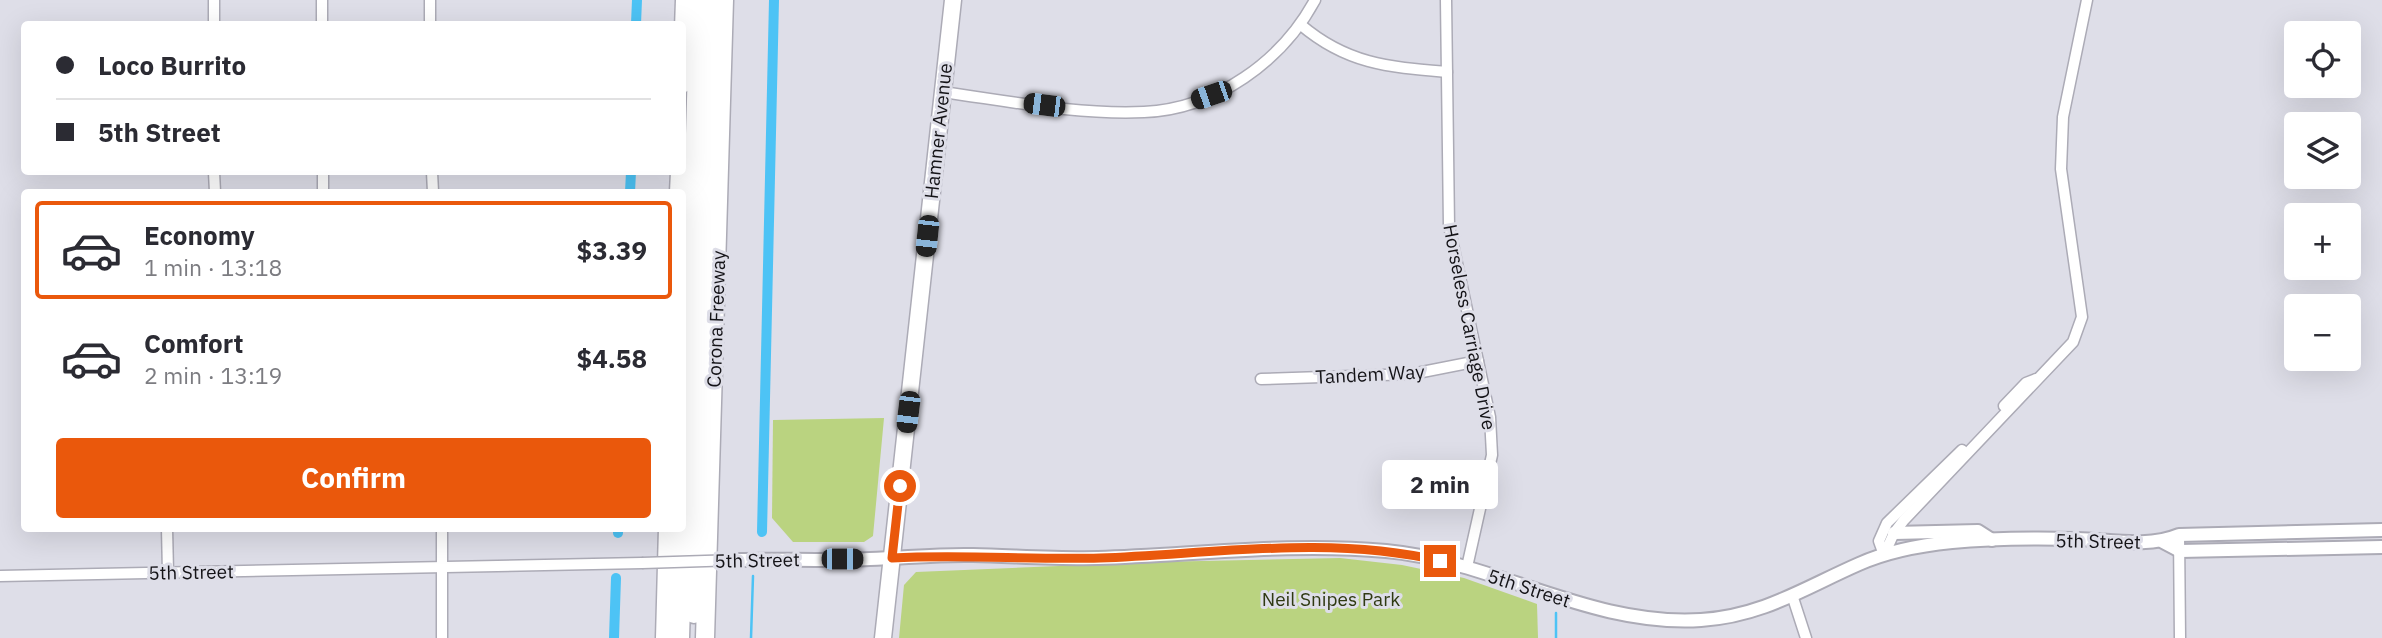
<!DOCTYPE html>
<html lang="en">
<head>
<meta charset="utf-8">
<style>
	:root { --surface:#fff; --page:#f2f2f3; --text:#2b2b33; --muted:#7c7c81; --line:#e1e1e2; --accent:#ea580c }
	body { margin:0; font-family:"IBM Plex Sans",sans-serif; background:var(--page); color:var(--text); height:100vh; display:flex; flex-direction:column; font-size:26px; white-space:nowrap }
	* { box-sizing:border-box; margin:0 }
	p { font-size:23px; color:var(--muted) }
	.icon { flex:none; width:38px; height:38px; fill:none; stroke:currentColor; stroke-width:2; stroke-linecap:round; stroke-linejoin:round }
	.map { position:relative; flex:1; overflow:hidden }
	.drawer { position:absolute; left:21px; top:189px; width:665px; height:343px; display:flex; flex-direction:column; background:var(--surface); border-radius:7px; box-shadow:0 7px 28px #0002 }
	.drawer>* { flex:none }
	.hud { position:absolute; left:21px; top:21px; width:665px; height:154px; border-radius:7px; box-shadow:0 7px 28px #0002; display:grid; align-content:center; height:154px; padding:0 35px; background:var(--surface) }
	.controls { position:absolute; left:2284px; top:21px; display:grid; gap:14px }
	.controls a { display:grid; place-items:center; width:77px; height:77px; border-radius:7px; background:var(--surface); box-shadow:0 7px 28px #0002; font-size:35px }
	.end { position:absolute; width:32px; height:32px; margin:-16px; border:9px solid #ea580c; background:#fff; box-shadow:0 0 0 4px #fff }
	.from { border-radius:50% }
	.bubble { position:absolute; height:49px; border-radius:7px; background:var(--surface); box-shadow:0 7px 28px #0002; font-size:23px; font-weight:700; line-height:49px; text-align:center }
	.car { position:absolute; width:21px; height:42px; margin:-21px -10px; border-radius:9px; box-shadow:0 0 5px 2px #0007; background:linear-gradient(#222 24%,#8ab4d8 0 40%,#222 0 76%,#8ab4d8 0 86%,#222 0) }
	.hud b { display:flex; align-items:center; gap:24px; height:66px; font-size:26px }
	.hud b+b { border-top:2px solid var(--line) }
	.hud i { width:18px; height:18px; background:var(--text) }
	ul { padding:12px 0 0; list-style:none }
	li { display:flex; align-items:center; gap:21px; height:98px; margin:0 14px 10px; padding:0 21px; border:4px solid transparent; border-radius:7px }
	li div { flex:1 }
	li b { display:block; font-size:26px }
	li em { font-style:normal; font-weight:700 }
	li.on { border-color:var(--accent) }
	li>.icon { width:63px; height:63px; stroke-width:1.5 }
	.action { display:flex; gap:14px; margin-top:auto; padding:14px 35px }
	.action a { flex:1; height:80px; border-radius:7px; background:var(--accent); color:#fff; font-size:28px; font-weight:700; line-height:80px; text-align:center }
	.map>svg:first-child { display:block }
	.green { fill:#bad380 }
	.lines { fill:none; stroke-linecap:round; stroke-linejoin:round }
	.stream { stroke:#4dc3f5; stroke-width:2.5 }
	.canal { stroke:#4dc3f5; stroke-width:10 }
	.minor-casing { stroke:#acabb6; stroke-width:13 }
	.tertiary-casing { stroke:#acabb6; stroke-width:16 }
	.primary-casing { stroke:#acabb6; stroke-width:19 }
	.motorway-casing { stroke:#acabb6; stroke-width:21 }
	.minor { stroke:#fff; stroke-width:10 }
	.tertiary { stroke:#fff; stroke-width:12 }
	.primary { stroke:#fff; stroke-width:16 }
	.motorway { stroke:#fff; stroke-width:18 }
	.minor-bridge-casing { stroke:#acabb6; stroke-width:13; stroke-linecap:butt }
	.minor-bridge { stroke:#fff; stroke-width:10 }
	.route { stroke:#ea580c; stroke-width:9 }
	.labels { text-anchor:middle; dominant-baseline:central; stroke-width:6; stroke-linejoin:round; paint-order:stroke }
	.street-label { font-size:19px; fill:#141317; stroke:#dedee8 }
	.park-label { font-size:19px; fill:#2f3912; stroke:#dedee8 }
</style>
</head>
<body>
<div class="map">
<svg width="2382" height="638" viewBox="0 0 2382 638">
	<rect width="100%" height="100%" fill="#dedee8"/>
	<g class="green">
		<path d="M884,418L873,536L864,542H793L772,518L773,420Z"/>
		<path d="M1340,558L1402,565L1464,578L1537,604L1538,638H899L904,585L916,572L1155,562Z"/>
	</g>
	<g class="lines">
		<g class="stream">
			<path d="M1556,613V638"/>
			<path d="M751,638L753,576"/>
		</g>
		<g class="canal">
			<path d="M636,24L637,0"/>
			<path d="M630,192L631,172"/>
			<path d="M762,532L774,0"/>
			<path d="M618,533V528"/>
			<path d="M614,638L616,578"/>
		</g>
		<defs>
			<g id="minor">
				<path d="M214,0V24"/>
				<path d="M322,0V24"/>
				<path d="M430,0V24"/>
				<path d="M1446,0L1449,226L1490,417L1492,455L1467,567"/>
				<path d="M1301,25C1347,64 1388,67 1447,72"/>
				<path d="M942,92C1008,101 1078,115 1144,112C1216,109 1282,61 1315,0"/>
				<path d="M214,172L215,192"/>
				<path d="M323,172V192"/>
				<path d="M432,172L433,192"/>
				<path d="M1261,379L1412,374L1478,361"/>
				<path d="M2004,406L2026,383L2036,379"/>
				<path d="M167,528L168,573"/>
				<path d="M442,528V638"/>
				<path d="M2179,535L2180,638"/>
				<path d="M1884,555L1894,533L1904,520L2073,342L2082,317L2061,169L2063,117L2087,0"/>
				<path d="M1884,555L1879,541L1887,523L1962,450"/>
				<path d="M0,576L642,563"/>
				<path d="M1793,598L1806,638"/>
			</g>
			<g id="tertiary">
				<path d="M1894,533L1978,531L1992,540"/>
				<path d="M2163,542L2180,551L2382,547"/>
				<path d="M737,560C782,559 826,561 870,559C904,558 939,554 973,555C1015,556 1056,559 1098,558C1194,555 1290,542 1386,551C1494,561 1590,627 1701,620C1763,616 1804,588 1859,564C1888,551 1922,545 1952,542C1993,538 2036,538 2078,539C2111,540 2148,548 2179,535L2382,530"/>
			</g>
			<path id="primary" d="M883,638L953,0"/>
			<g id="motorway">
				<path d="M682,84L685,0"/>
				<path d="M679,192L680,172"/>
				<path d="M694,614L711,0"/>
				<path d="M665,638L668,528"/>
				<path d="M680,638L699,0"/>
				<path d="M705,638L724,0"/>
			</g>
		</defs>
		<use href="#minor" class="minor-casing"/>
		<use href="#tertiary" class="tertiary-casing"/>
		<use href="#primary" class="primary-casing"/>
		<use href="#motorway" class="motorway-casing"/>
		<use href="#minor" class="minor"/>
		<use href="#tertiary" class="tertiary"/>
		<use href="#primary" class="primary"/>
		<use href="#motorway" class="motorway"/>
		<defs>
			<path id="minor-bridge" d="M642,563L737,560"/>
		</defs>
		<use href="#minor-bridge" class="minor-bridge-casing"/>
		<use href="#minor-bridge" class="minor-bridge"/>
	</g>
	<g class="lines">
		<path class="route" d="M900,486L892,558C961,554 1030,560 1100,558C1212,554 1330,535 1440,561"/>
	</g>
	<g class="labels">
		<g class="street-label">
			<text transform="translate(938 131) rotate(-84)">Hamner Avenue</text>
			<text transform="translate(716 319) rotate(-88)">Corona Freeway</text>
			<text transform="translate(1470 327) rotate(79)">Horseless Carriage Drive</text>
			<text transform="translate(1370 374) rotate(-3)">Tandem Way</text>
			<text transform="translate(2098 541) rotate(1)">5th Street</text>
			<text transform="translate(757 560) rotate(-1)">5th Street</text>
			<text transform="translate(191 572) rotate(-1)">5th Street</text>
			<text transform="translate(1529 588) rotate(18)">5th Street</text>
		</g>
		<g class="park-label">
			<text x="1331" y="599">Neil Snipes Park</text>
		</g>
	</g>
</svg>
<div class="controls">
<a><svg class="icon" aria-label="locate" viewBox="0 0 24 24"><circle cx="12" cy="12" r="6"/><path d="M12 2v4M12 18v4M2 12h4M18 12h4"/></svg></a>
<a><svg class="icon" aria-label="layers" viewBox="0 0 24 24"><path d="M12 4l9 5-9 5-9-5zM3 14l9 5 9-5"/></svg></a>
<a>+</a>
<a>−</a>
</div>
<i class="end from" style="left:900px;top:486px"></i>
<i class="end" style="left:1440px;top:561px"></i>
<div class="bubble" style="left:1382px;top:460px;width:116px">2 min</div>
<i class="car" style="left:1211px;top:95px;rotate:251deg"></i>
<i class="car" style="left:1044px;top:105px;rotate:277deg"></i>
<i class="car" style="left:927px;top:236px;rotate:186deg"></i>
<i class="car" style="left:908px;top:412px;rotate:187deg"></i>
<i class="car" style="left:842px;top:559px;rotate:90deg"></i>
<div class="hud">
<b><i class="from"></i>Loco Burrito</b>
<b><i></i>5th Street</b>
</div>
<section class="drawer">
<ul>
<li class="on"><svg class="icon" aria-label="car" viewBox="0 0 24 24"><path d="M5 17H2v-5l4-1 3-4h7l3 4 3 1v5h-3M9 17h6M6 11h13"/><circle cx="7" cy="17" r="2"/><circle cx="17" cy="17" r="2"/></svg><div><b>Economy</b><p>1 min · 13:18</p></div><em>$3.39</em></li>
<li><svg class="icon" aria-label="car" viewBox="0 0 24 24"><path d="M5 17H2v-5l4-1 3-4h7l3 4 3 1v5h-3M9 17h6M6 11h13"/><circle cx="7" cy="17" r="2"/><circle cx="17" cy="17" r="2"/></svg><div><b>Comfort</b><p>2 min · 13:19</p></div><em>$4.58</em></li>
</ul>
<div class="action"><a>Confirm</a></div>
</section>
</div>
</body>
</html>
